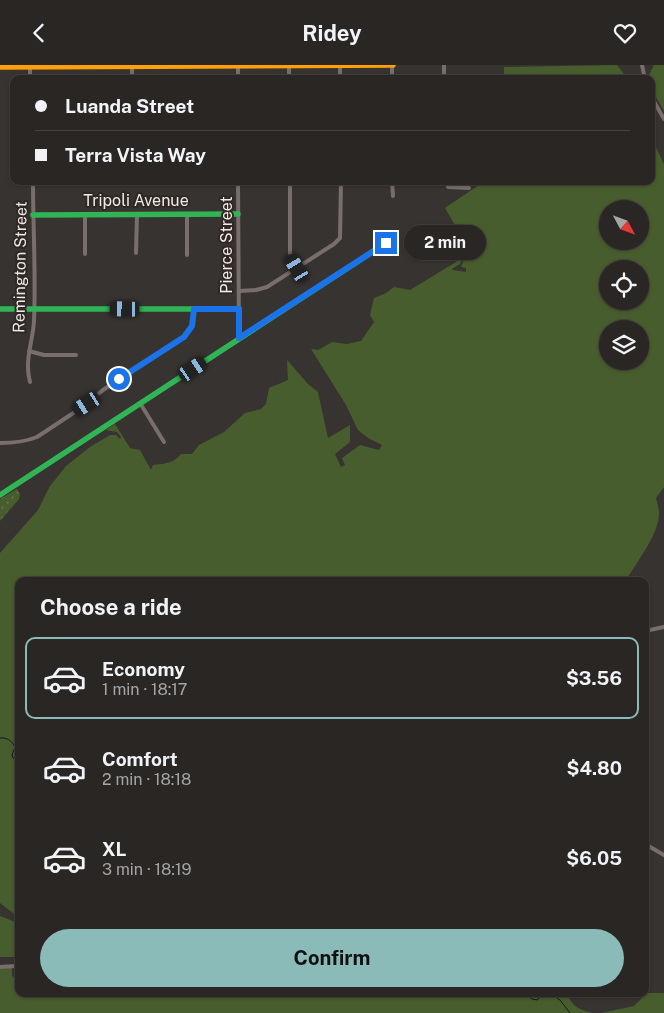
<!DOCTYPE html>
<html lang="en">
<head>
<meta charset="utf-8">
<style>
	:root { --surface:#292624; --page:#353231; --text:#f1f3f6; --muted:#a5a5a6; --line:#454341; --accent:#8bbbb9 }
	body { margin:0; font-family:"Public Sans",sans-serif; background:var(--page); color:var(--text); height:100vh; display:flex; flex-direction:column; font-size:19px; white-space:nowrap }
	* { box-sizing:border-box; margin:0 }
	p { font-size:16px; color:var(--muted) }
	.icon { flex:none; width:28px; height:28px; fill:none; stroke:currentColor; stroke-width:2; stroke-linecap:round; stroke-linejoin:round }
	.map { position:relative; flex:1; overflow:hidden }
	.details { position:absolute; left:15px; top:512px; width:634px; height:420px; display:flex; flex-direction:column; background:var(--surface); border-radius:10px; box-shadow:0 1px 4px #0004,0 0 0 1px var(--line) }
	.details>* { flex:none }
	.banner { position:absolute; left:10px; top:10px; width:645px; height:110px; border-radius:10px; box-shadow:0 1px 4px #0004,0 0 0 1px var(--line); display:grid; align-content:center; height:110px; padding:0 25px; background:var(--surface) }
	.needle { width:32px; rotate:131deg }
	.tools { position:absolute; left:599px; top:135px; display:grid; gap:10px }
	.tools a { display:grid; place-items:center; width:50px; height:50px; border-radius:50%; background:var(--surface); box-shadow:0 1px 4px #0004,0 0 0 1px var(--line); font-size:25px }
	.end { position:absolute; width:22px; height:22px; margin:-11px; border:6px solid #1a73e8; background:#fff; box-shadow:0 0 0 2px #fff }
	.from { border-radius:50% }
	.bubble { position:absolute; height:35px; border-radius:18px; background:var(--surface); box-shadow:0 1px 4px #0004,0 0 0 1px var(--line); font-size:16px; font-weight:700; line-height:35px; text-align:center }
	.car { position:absolute; width:15px; height:30px; margin:-15px -8px; border-radius:6px; box-shadow:0 0 4px 1px #0007; background:linear-gradient(#222 24%,#8ab4d8 0 40%,#222 0 76%,#8ab4d8 0 86%,#222 0) }
	.banner b { display:flex; align-items:center; gap:18px; height:48px; font-size:19px }
	.banner b+b { border-top:1px solid var(--line) }
	.banner i { width:12px; height:12px; background:var(--text) }
	ul { padding:0; list-style:none }
	li { display:flex; align-items:center; gap:15px; height:82px; margin:0 10px 8px; padding:0 15px; border:2px solid transparent; border-radius:10px }
	li div { flex:1 }
	li b { display:block; font-size:19px }
	li em { font-style:normal; font-weight:700 }
	li.active { border-color:var(--accent) }
	li>.icon { width:45px; height:45px; stroke-width:1.5 }
	h2 { padding:0 25px; font-size:22px; line-height:60px }
	.primary-button { display:flex; gap:10px; margin-top:auto; padding:10px 25px }
	.primary-button a { flex:1; height:58px; border-radius:30px; background:var(--accent); color:#111; font-size:20px; font-weight:700; line-height:58px; text-align:center }
	header { display:flex; justify-content:space-between; align-items:center; height:65px; padding:0 25px; background:var(--surface); font-size:22px; font-weight:700 }
	.map>svg:first-child { display:block }
	.green { fill:#485d2d; fill-rule:evenodd }
	.garden { fill:url(#garden-dots) }
	.lines { fill:none; stroke-linecap:round; stroke-linejoin:round }
	.stream { stroke:#062123; stroke-width:1 }
	.street { stroke:#786e6c; stroke-width:4 }
	.fast { stroke:#30b455; stroke-width:5.5 }
	.slow { stroke:#ff9f0a; stroke-width:5.5 }
	.route { stroke:#1a73e8; stroke-width:6 }
	.labels { text-anchor:middle; dominant-baseline:central; stroke-width:4; stroke-linejoin:round; paint-order:stroke }
	.street-label { font-size:16px; fill:#efeae7; stroke:#2f2824 }
</style>
</head>
<body>
<header><svg class="icon" aria-label="back" viewBox="0 0 24 24"><path d="M15 5l-7 7 7 7"/></svg>Ridey<svg class="icon" aria-label="heart" viewBox="0 0 24 24"><path d="M12 20l-8-8c-3-5 5-10 8-4 3-6 11-1 8 4z"/></svg></header>
<div class="map">
<svg width="664" height="948" viewBox="0 0 664 948">
	<defs>
		<pattern id="garden-dots" width="8" height="8" patternUnits="userSpaceOnUse" patternTransform="scale(1.25)"><rect width="8" height="8" fill="#485d2d"/><path d="M2 2h.1M6 6h.1" fill="none" stroke="#63744b" stroke-width="1.8" stroke-linecap="round"/></pattern>
	</defs>
	<rect width="100%" height="100%" fill="#373330"/>
	<g class="green">
		<path d="M617,0L624,9L618,14L577,12L574,14H504V2Z"/>
		<path d="M654,0H664V46L651,24V14H649V10Z"/>
		<path d="M651,72L664,99V422L656,433C657,438 659,443 659,448C659,470 636,497 626,516H19V892H0V851L18,858V852L0,838V488L38,445L50,421L66,401L90,382L110,370H116L120,374L121,372L117,367L106,365L115,359L130,383L140,385L151,405L153,400C164,399 174,398 181,389H192L199,380L224,367L245,348L261,344L266,339L269,323L288,315L287,295L308,319L318,327L328,373L350,360V377L335,389L341,402L345,400L342,393L360,380L379,385L382,380L368,373L358,365L346,340L311,284L318,285L332,277L347,279L361,276L374,257L370,250L374,233L386,228L394,222L410,225L456,197L461,192H464L460,199L452,204L453,205L466,207V203L461,202L467,188L459,175L462,172L445,143L485,116H651ZM608,144H640V176H608ZM608,204H640V236H608ZM608,264H640V296H608Z"/>
		<path d="M12,902V911L19,916V929H567C572,941 579,945 593,948H0V904Z"/>
		<path d="M647,928H664V948H601L634,941Z"/>
	</g>
	<path class="garden" d="M17,424L20,429L19,434L0,456V434Z"/>
	<g class="lines">
		<g class="stream">
			<path d="M0,673C7,672 12,676 15,682L12,690L13,693L19,695"/>
			<path d="M526,929L532,934L537,935L543,929"/>
			<path d="M551,929L560,935L570,948"/>
		</g>
		<g class="street">
			<path d="M238,0V14"/>
			<path d="M340,0V14"/>
			<path d="M392,0V14"/>
			<path d="M642,0L645,14"/>
			<path d="M289,1V14"/>
			<path d="M30,14V2"/>
			<path d="M132,14V2"/>
			<path d="M444,14V0"/>
			<path d="M651,31L664,54"/>
			<path d="M238,116L239,273"/>
			<path d="M290,116V188L297,203"/>
			<path d="M392,116L393,131"/>
			<path d="M447,116L448,122L469,123"/>
			<path d="M136,188L137,149"/>
			<path d="M85,189V149"/>
			<path d="M187,190V149"/>
			<path d="M239,226L256,225L267,222L334,179L340,173L341,116"/>
			<path d="M29,286L44,290H76"/>
			<path d="M30,317C24,296 33,276 34,256C36,209 33,163 33,116"/>
			<path d="M140,338L164,377"/>
			<path d="M0,378C13,378 25,377 37,372L87,339L103,325L184,272L192,261L194,244"/>
			<path d="M645,566L664,562"/>
			<path d="M645,779L664,790"/>
			<path d="M0,902L16,901"/>
		</g>
		<g class="fast">
			<path d="M33,150L238,149"/>
			<path d="M0,244H239"/>
			<path d="M0,430L386,178"/>
		</g>
		<path class="slow" d="M0,2L393,0"/>
	</g>
	<g class="lines">
		<path class="route" d="M119,314L184,272L192,261L194,244H239V273L386,178"/>
	</g>
	<g class="labels">
		<g class="street-label">
			<text x="136" y="135">Tripoli Avenue</text>
			<text transform="translate(226 180) rotate(-90)">Pierce Street</text>
			<text transform="translate(20 202) rotate(-89)">Remington Street</text>
		</g>
	</g>
</svg>
<div class="tools">
<a><svg class="needle" viewBox="-14 -14 28 28"><path d="M0-13l5 13h-10z" fill="#e53935"/><path d="M0 13l5-13h-10z" fill="#a5a5a6"/></svg></a>
<a><svg class="icon" aria-label="locate" viewBox="0 0 24 24"><circle cx="12" cy="12" r="6"/><path d="M12 2v4M12 18v4M2 12h4M18 12h4"/></svg></a>
<a><svg class="icon" aria-label="layers" viewBox="0 0 24 24"><path d="M12 4l9 5-9 5-9-5zM3 14l9 5 9-5"/></svg></a>
</div>
<i class="end from" style="left:119px;top:314px"></i>
<i class="end" style="left:386px;top:178px"></i>
<div class="bubble" style="left:404px;top:160px;width:82px">2 min</div>
<i class="car" style="left:297px;top:203px;rotate:329deg"></i>
<i class="car" style="left:125px;top:244px;rotate:271deg"></i>
<i class="car" style="left:193px;top:304px;rotate:56deg"></i>
<i class="car" style="left:87px;top:339px;rotate:237deg"></i>
<div class="banner">
<b><i class="from"></i>Luanda Street</b>
<b><i></i>Terra Vista Way</b>
</div>
<section class="details">
<h2>Choose a ride</h2>
<ul>
<li class="active"><svg class="icon" aria-label="car" viewBox="0 0 24 24"><path d="M5 17H2v-5l4-1 3-4h7l3 4 3 1v5h-3M9 17h6M6 11h13"/><circle cx="7" cy="17" r="2"/><circle cx="17" cy="17" r="2"/></svg><div><b>Economy</b><p>1 min · 18:17</p></div><em>$3.56</em></li>
<li><svg class="icon" aria-label="car" viewBox="0 0 24 24"><path d="M5 17H2v-5l4-1 3-4h7l3 4 3 1v5h-3M9 17h6M6 11h13"/><circle cx="7" cy="17" r="2"/><circle cx="17" cy="17" r="2"/></svg><div><b>Comfort</b><p>2 min · 18:18</p></div><em>$4.80</em></li>
<li><svg class="icon" aria-label="car" viewBox="0 0 24 24"><path d="M5 17H2v-5l4-1 3-4h7l3 4 3 1v5h-3M9 17h6M6 11h13"/><circle cx="7" cy="17" r="2"/><circle cx="17" cy="17" r="2"/></svg><div><b>XL</b><p>3 min · 18:19</p></div><em>$6.05</em></li>
</ul>
<div class="primary-button"><a>Confirm</a></div>
</section>
</div>
</body>
</html>
